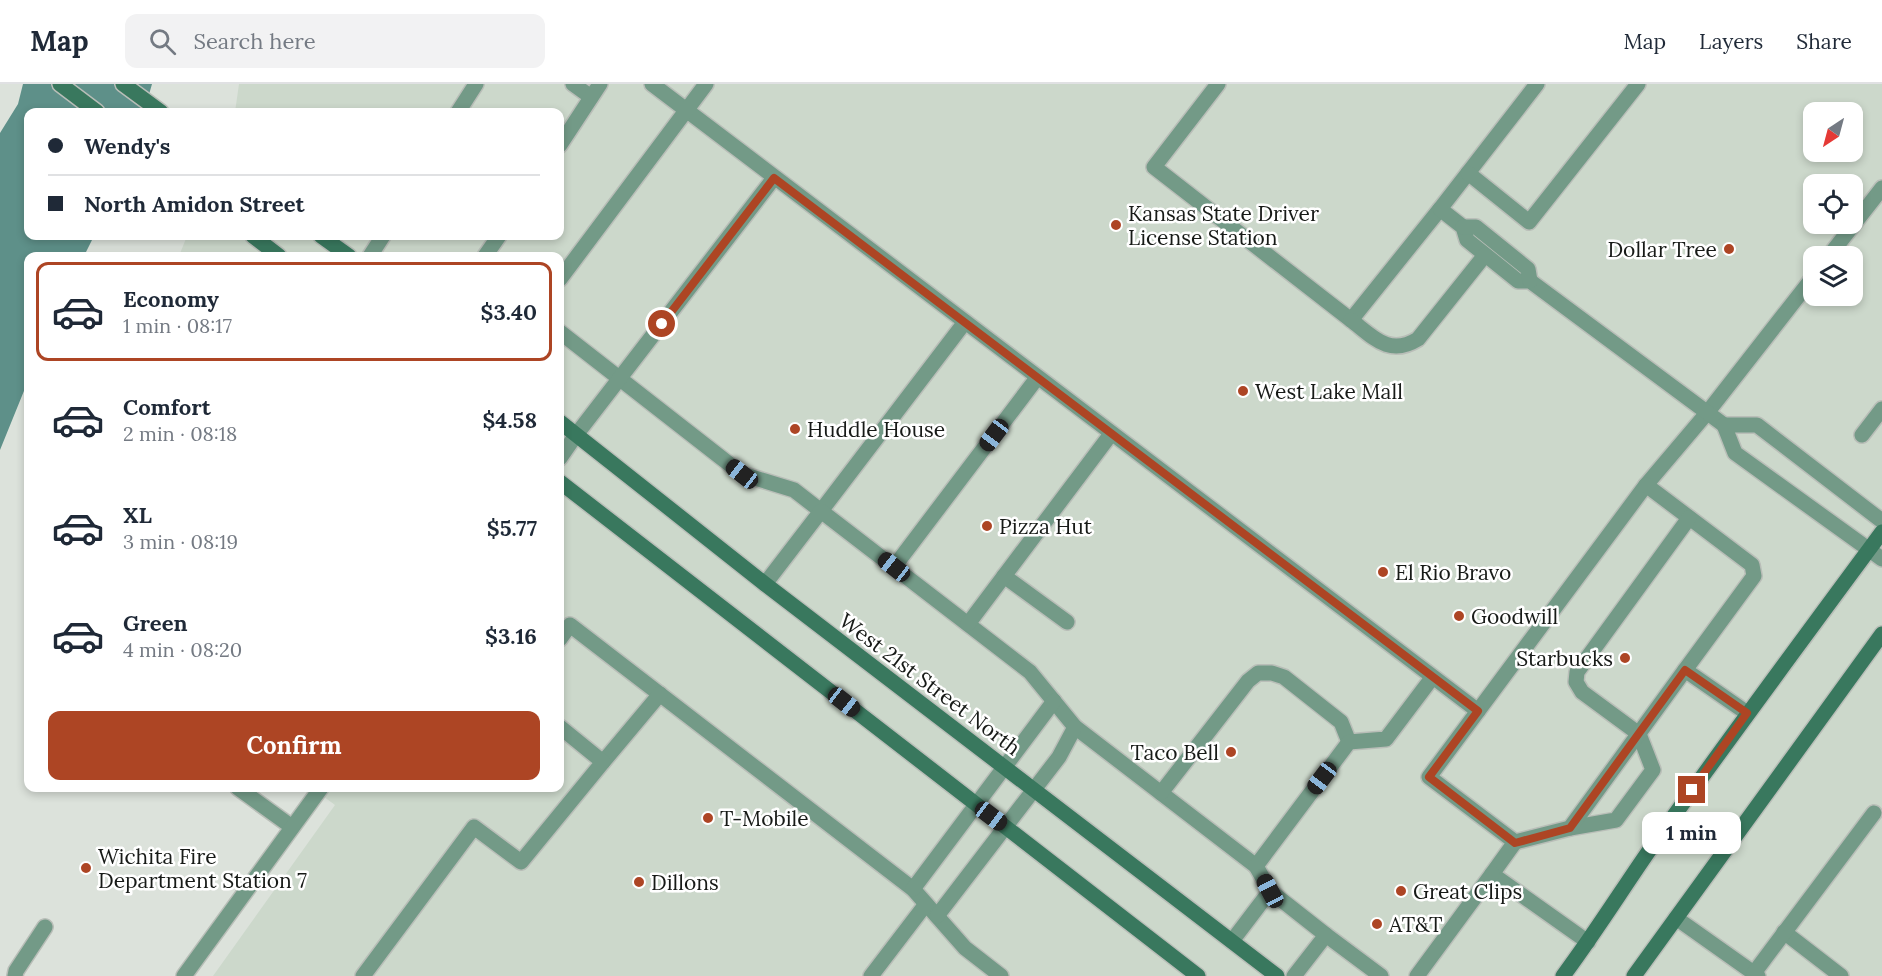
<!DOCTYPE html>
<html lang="en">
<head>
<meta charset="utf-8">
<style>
	:root { --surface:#fff; --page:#f2f2f3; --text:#1f2937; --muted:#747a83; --line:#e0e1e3; --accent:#ad4524 }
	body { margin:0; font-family:Lora,serif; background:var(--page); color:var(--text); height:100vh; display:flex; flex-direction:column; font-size:22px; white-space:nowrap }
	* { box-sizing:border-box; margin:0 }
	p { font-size:20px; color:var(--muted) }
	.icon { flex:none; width:33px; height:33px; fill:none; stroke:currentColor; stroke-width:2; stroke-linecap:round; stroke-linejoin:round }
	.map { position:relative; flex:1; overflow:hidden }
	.panel { position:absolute; left:24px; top:168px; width:540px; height:540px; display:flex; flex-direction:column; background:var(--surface); border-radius:12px; box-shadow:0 3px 9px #0003 }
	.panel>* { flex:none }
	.banner { position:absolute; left:24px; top:24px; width:540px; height:132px; border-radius:12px; box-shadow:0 3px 9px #0003; display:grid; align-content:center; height:132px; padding:0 24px; background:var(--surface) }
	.needle { width:39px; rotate:216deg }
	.tools { position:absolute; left:1803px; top:18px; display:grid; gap:12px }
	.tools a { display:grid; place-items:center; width:60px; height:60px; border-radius:12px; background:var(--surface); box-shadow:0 3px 9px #0003; font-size:30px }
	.end { position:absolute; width:27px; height:27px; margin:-14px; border:8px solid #ad4524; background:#fff; box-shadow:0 0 0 3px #fff }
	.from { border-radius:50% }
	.bubble { position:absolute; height:42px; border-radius:12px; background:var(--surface); box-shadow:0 3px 9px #0003; font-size:20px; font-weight:700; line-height:42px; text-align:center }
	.car { position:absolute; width:18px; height:36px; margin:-18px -9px; border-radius:8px; box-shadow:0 0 4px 2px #0007; background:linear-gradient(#222 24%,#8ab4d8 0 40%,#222 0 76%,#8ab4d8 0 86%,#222 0) }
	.banner b { display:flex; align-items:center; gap:21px; height:57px; font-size:22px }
	.banner b+b { border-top:2px solid var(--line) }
	.banner i { width:15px; height:15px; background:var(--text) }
	ul { padding:10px 0 0; list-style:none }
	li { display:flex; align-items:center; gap:18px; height:99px; margin:0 12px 9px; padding:0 12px; border:3px solid transparent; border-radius:12px }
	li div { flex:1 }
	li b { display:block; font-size:22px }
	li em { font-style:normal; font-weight:700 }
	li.on { border-color:var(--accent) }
	li>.icon { width:54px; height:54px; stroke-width:1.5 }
	.primary-button { display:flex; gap:12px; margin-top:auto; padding:12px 24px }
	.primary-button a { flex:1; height:69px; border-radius:12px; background:var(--accent); color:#fff; font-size:24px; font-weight:700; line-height:69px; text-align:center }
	header { display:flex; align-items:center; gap:36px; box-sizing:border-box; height:84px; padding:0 30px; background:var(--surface); border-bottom:2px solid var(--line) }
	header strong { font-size:28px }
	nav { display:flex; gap:33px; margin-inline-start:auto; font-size:21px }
	.search { width:420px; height:54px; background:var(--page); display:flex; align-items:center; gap:15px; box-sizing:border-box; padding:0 21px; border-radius:12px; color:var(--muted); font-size:22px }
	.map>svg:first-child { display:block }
	.built { fill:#ccd8cb; fill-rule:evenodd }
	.water { fill:#5e9089 }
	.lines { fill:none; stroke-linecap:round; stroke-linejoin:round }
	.service-casing { stroke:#b9beb8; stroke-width:18 }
	.minor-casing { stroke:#b9beb8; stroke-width:18 }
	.secondary-casing { stroke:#b9beb8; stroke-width:18 }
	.service { stroke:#739a87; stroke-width:15 }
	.minor { stroke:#739a87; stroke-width:15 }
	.secondary { stroke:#39785e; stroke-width:15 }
	.route { stroke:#ad4524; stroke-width:8 }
	.poi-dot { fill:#ad4524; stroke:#fff; stroke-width:2 }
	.labels { text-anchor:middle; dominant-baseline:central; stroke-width:5; stroke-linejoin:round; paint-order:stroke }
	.poi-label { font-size:21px; fill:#171a17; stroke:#fff; text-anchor:start }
	.street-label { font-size:21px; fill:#171a17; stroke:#fff }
</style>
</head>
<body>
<header>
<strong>Map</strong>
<div class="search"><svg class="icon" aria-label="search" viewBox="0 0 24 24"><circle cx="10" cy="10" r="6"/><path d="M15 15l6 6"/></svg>Search here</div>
<nav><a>Map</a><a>Layers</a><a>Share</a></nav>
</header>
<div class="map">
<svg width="1882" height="892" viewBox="0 0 1882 892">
	<rect width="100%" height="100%" fill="#dce2db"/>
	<path class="built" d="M239,0H1882V892H213L335,721L312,704H560V172H179L187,152H560V28H235ZM1814,28H1852V68H1814ZM1814,100H1852V140H1814ZM1814,172H1852V212H1814Z"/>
	<path class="water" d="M23,0H152L144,28H28V152H94L84,172H28V297L0,366V49L18,20Z"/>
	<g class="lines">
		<defs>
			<g id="service">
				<path d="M573,0L591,13"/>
				<path d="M652,0L1478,627L1646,401L1707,329L1814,192"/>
				<path d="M1218,0L1154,83L1351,236L1440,125"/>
				<path d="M1537,0L1440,125L1463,143L1467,156L1518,197H1530L1724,341"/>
				<path d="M458,28L476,0"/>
				<path d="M1468,89L1529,138L1638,0"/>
				<path d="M1463,143H1476L1528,185L1530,197"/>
				<path d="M370,172L383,152"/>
				<path d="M1829,172L1882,104"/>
				<path d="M560,195L706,0"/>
				<path d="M1351,236C1373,253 1389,273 1418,255L1485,171"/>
				<path d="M560,248L742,390L794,406L821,427L965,238"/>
				<path d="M576,351L774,94"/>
				<path d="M1862,351L1882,325"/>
				<path d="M1646,401L1752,481L1754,492L1685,586L1747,629"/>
				<path d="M1882,437L1757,341H1724L1735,369L1882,475"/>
				<path d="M894,483L1037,294"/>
				<path d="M1004,492L1067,538"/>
				<path d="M765,500L821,427L1030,588L1075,643L1256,782"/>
				<path d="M968,540L1111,350"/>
				<path d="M560,555L570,541L913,805L965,864L1001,892"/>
				<path d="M1478,627L1429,693L1515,758L1492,790L1588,858"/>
				<path d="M603,678L660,610"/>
				<path d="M238,704L292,743"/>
				<path d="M1161,709L1248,597L1258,589H1272L1284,593L1341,638L1349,658"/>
				<path d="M1570,744L1616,736L1653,686L1639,650L1582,608L1576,598L1577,588L1689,434"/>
				<path d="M1515,758L1570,744L1685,586"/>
				<path d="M913,805L1054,617"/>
				<path d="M1270,807L1326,851L1294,892"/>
				<path d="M937,832L1059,673L1075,643"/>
				<path d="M1676,834L1758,892"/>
				<path d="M1784,848L1841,892"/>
				<path d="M1326,851L1381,892"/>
				<path d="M1232,857L1270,807L1256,782L1349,658L1386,655L1432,594"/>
				<path d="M1754,889L1874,729"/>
				<path d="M15,892L16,887L45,843"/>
				<path d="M363,892L474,743L521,778L603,678L560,643"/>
				<path d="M871,892L926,820"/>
				<path d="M1417,892L1492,790"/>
			</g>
			<g id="minor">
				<path d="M560,61L600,0"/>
				<path d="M485,172L499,152"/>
				<path d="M560,374L576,351"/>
				<path d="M184,892L321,704"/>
			</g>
			<g id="secondary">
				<path d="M60,0L97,28"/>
				<path d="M123,0L161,28"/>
				<path d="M253,152L279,172"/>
				<path d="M321,152L349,172"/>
				<path d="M560,338L765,500L1277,892"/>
				<path d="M560,398L1198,892"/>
				<path d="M1563,892C1595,849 1623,804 1653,761C1728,656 1805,552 1882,448"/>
				<path d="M1634,892L1882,550"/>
			</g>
		</defs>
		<use href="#service" class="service-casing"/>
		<use href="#minor" class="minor-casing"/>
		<use href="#secondary" class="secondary-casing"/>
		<use href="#service" class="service"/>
		<use href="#minor" class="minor"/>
		<use href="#secondary" class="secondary"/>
	</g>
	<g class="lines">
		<path class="route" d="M662,240L774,94L1478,627L1429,693L1515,759L1570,744L1685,586L1747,629L1692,706"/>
	</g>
	<g class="poi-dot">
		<circle cx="1116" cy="141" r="6"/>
		<circle cx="1729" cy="165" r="6"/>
		<circle cx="1243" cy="307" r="6"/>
		<circle cx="795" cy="345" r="6"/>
		<circle cx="987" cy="442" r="6"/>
		<circle cx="1383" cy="488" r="6"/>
		<circle cx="1459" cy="532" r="6"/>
		<circle cx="1625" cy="574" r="6"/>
		<circle cx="1231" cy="668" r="6"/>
		<circle cx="708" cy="734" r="6"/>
		<circle cx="86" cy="784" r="6"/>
		<circle cx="639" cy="798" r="6"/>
		<circle cx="1401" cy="807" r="6"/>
		<circle cx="1377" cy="840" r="6"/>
	</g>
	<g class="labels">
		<g class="poi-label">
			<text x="1128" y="129">Kansas State Driver<tspan x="1128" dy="24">License Station</tspan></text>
			<text x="1717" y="165" text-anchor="end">Dollar Tree</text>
			<text x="1255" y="307">West Lake Mall</text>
			<text x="807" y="345">Huddle House</text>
			<text x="999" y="442">Pizza Hut</text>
			<text x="1395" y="488">El Rio Bravo</text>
			<text x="1471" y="532">Goodwill</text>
			<text x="1613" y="574" text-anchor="end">Starbucks</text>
			<text x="1219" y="668" text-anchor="end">Taco Bell</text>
			<text x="720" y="734">T-Mobile</text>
			<text x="98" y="772">Wichita Fire<tspan x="98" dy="24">Department Station 7</tspan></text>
			<text x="651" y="798">Dillons</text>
			<text x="1413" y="807">Great Clips</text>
			<text x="1389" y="840">AT&amp;T</text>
		</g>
		<g class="street-label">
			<text transform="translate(930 600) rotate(37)">West 21st Street North</text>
		</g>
	</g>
</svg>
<div class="tools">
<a><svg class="needle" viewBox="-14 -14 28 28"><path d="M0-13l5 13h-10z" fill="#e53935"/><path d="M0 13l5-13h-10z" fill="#747a83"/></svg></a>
<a><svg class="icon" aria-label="locate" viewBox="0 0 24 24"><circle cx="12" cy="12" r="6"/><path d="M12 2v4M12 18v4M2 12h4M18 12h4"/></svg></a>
<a><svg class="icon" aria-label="layers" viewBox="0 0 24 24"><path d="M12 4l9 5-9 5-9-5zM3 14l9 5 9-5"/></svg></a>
</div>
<i class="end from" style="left:662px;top:240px"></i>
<i class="end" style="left:1692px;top:706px"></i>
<div class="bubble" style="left:1642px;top:728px;width:99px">1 min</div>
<i class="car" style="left:994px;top:351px;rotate:217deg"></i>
<i class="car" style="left:742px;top:390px;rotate:308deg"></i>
<i class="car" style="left:894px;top:483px;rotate:308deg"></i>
<i class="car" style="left:844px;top:618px;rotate:128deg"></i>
<i class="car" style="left:1322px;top:694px;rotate:217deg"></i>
<i class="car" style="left:991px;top:732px;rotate:127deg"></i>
<i class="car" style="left:1270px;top:807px;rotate:332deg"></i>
<div class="banner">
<b><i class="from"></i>Wendy's</b>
<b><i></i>North Amidon Street</b>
</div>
<section class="panel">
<ul>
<li class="on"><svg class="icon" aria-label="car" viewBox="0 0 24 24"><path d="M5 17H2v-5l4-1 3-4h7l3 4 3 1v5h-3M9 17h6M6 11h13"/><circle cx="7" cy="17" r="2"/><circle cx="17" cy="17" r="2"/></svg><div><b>Economy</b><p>1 min · 08:17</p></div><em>$3.40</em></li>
<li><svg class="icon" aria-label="car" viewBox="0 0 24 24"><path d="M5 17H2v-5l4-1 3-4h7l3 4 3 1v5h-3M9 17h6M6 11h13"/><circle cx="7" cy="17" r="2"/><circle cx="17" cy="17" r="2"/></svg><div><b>Comfort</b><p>2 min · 08:18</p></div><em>$4.58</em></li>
<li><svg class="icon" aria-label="car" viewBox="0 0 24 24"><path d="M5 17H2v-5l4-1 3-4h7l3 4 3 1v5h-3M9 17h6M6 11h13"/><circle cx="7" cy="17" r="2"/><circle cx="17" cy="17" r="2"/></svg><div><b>XL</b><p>3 min · 08:19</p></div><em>$5.77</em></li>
<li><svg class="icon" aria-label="car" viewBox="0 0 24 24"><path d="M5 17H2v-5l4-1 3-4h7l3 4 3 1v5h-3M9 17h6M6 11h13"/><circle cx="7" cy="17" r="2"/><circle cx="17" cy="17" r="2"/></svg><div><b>Green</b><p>4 min · 08:20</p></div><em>$3.16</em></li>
</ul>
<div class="primary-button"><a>Confirm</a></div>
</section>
</div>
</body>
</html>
